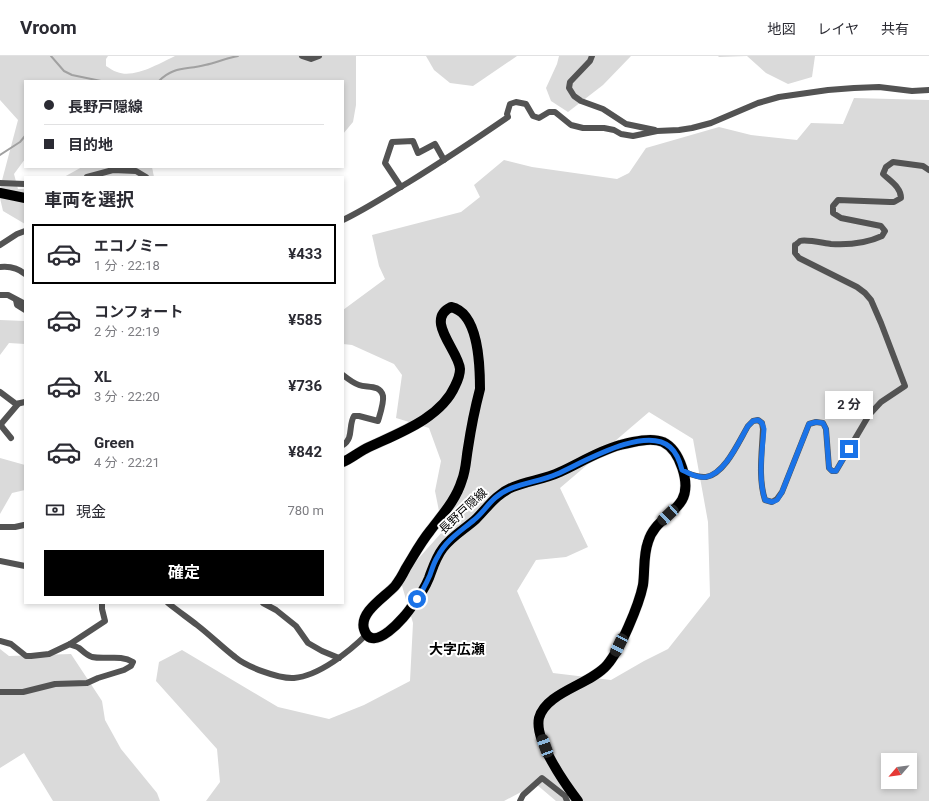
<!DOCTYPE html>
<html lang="ja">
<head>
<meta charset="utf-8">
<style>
	:root { --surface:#fff; --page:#f2f2f3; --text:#2b2b33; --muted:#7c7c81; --line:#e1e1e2; --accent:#000 }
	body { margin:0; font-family:Roboto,"Noto Sans JP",sans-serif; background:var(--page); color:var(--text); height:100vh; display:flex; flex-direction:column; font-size:15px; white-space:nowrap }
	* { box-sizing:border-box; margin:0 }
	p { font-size:13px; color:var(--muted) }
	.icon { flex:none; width:22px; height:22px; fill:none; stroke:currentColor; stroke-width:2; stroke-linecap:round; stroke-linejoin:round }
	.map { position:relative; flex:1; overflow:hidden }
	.drawer { position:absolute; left:24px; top:120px; width:320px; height:428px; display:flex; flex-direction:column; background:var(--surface); border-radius:0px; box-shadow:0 2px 6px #0003 }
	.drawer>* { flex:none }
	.hud { position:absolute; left:24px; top:24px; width:320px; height:88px; border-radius:0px; box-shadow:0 2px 6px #0003; display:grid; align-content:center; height:88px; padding:0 20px; background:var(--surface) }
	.needle { width:26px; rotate:242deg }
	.controls { position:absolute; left:881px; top:697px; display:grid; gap:8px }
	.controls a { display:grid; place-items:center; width:36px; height:36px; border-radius:0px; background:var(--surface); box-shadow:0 2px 6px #0003; font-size:20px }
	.end { position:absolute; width:18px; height:18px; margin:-9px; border:5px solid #1a73e8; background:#fff; box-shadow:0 0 0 2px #fff }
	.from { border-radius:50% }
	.bubble { position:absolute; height:28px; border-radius:0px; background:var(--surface); box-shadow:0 2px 6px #0003; font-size:13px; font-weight:700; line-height:28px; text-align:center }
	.car { position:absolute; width:12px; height:24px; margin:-12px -6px; border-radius:5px; box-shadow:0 0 3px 1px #0007; background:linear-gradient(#222 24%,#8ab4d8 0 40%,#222 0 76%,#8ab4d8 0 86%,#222 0) }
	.hud b { display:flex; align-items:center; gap:14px; height:38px; font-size:15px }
	.hud b+b { border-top:1px solid var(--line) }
	.hud i { width:10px; height:10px; background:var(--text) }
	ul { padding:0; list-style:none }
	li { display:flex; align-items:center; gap:12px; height:60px; margin:0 8px 6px; padding:0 12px; border:2px solid transparent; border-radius:0px }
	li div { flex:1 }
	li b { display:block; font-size:15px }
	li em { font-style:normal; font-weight:700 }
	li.current { border-color:var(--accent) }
	li>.icon { width:36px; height:36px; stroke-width:1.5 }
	h2 { padding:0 20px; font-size:18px; line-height:48px }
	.pay { display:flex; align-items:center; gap:10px; height:44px; padding:0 20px; font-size:15px }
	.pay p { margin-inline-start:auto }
	.primary-button { display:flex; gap:8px; margin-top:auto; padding:8px 20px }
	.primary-button a { flex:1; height:46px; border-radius:0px; background:var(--accent); color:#fff; font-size:16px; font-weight:700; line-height:46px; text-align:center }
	header { display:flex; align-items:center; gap:24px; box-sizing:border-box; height:56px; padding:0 20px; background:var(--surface); border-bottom:1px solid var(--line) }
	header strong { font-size:19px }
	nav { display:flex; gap:22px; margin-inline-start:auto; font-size:14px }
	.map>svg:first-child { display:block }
	.green { fill:#dadada; fill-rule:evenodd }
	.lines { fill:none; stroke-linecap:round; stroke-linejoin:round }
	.stream { stroke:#a1a1a1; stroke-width:2 }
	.primary-casing { stroke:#dbdbdb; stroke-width:11 }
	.street { stroke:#535353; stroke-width:6 }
	.primary { stroke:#000; stroke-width:10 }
	.route { stroke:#1a73e8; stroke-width:5 }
	.labels { text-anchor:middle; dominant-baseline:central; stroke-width:4; stroke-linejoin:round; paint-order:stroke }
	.street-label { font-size:12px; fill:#000; stroke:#fff }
	.quarter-label { font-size:14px; font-weight:bold; fill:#000; stroke:#fff }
</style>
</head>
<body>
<header>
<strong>Vroom</strong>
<nav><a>地図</a><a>レイヤ</a><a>共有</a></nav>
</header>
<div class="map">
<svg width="929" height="745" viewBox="0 0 929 745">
	<rect width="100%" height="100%" fill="#fff"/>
	<g class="green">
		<path d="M0,0H108L106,3V10C110,12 113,15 117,16C134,23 160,7 175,0H356V49L353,66L343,78V25H25V49L24,51L25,54V103L14,118L18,133H25V168L3,155L0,142V132L18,64L0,44Z"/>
		<path d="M426,0H517L473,30L450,27L434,14Z"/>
		<path d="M559,0H631L603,29L568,56L551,45L546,32L557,8Z"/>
		<path d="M718,0H815L812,21L788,28L766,17L747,0L719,1Z"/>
		<path d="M854,42L929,44V745H556L536,728L504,745H206L220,726L217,693L156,625L159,606L182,594L278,651L329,663L364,649L410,625L413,567L400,523L443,475L435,435L441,405L429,372L396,362L402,319L394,308L352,289L343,288V254L385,223L379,210L372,179L461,156L480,141L474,129L504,104L532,111L617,123L629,117L646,92L719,71L751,79L797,84L811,67L843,68ZM649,356L693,383L708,466L710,540L668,593L644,605L611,624L553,617L517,535L536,504L566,501L588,491L560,432ZM888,704H910V726H888Z"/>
		<path d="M82,111H152L154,121H64Z"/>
		<path d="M0,264L25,265V288L9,287L0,299Z"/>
		<path d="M0,402L25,409V434L12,437L0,458Z"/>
		<path d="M0,593L9,600L71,598L102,645L105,664L121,693L157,737L160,745H53L24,697L0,712Z"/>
	</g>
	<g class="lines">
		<g class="stream">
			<path d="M51,0L64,15L72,19L101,25"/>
			<path d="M159,25C174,10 186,14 205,9C216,7 226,2 238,0"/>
			<path d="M0,99L20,86L25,80"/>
		</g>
		<defs>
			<g id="primary">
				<path d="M0,137L25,142"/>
				<path d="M343,406C352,402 360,395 369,391C399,377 441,362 455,330C457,326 460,318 460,313C459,295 424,264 451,251C479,257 480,310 480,333C475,352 471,372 468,392C466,403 466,414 462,424C456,444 442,459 430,475C421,486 414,499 406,512C403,518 399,525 395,530C385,541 359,556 364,573C372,600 406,560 412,550C419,541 425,532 429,522C433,511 436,501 443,492C452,480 465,473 476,463C488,451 496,438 513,431C528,425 545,423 560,416C580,407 598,395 620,389C632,386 651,381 663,386C680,394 691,428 682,444C672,461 654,465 648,486C643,500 645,515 643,529C639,549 620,594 607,609C590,629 546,636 539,662C534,684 565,728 578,745"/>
			</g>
		</defs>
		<use href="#primary" class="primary-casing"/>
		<g class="street">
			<path d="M302,0L311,3L319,0"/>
			<path d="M592,0L590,5L570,26L569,32L574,40L581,45L603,53L626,68L655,74"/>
			<path d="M87,121L113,114L136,115L146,121"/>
			<path d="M0,127L25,128"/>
			<path d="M401,131L385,107L392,86L413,85L418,97L435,88L444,104"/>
			<path d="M343,164C366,153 387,139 409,126C443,105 476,83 508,61L507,58L510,48L516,46L526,48L533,60L539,62L549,56H555L571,69L583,72H604L614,74L621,78L633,80L657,75L679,74L692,72L711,67L758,47L779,41L828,34L854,32L879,31L912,35L929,34"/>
			<path d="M0,189L17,178L25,175"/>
			<path d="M0,211C9,210 18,212 25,218"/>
			<path d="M0,239H8L25,248"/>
			<path d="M16,244L17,249L25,254"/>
			<path d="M343,319C348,323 353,327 359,329C367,332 380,328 383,340C384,347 380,358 378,365L359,360H354C348,370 354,382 343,389"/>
			<path d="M0,336L16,348L25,346"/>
			<path d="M11,382L2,371L1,368L18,348"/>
			<path d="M682,415C690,418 698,422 706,421C725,418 739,385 748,370L753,365L758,364L762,367L763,373C762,396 758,422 765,444L772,446L777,443L782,436L809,368L816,366L823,367L826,373L829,412L832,415H836L869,359L881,346L905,330L881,267L871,244L865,237L857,231L799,202L795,197V189C796,189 799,186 800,185C806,183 823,187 831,188C848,189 867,187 882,180L885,175L881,170L841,162L833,157V150L838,144L890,146H894L901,142C901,131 890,125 883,118L886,111L893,106L923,110L929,114"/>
			<path d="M0,471H15L24,469"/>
			<path d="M0,505L25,510"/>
			<path d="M168,547C178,555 188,562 197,569C210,579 222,591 235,601C247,611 279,623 294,622C319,620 350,595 367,578"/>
			<path d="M263,547L276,554L296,570L308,587L322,595L339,602"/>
			<path d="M0,585L11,588L26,600H31L49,598L70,588"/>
			<path d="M0,636H23L55,628L87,627L98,622L124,614L131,610L133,606C120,598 106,604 92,601C86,599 83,595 79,592C76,590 73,590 70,588L105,565L102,553V547"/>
			<path d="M520,745L523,739L542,722L565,740L567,745"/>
		</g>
		<use href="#primary" class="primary"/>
	</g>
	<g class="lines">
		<path class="route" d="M417,543C422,536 426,528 430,519C432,513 434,506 438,500C446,484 461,475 474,464C482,458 487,449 495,442C512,427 537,427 557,418C582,407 645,369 670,391C677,397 680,406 682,414C690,418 698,422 706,421C725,418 739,385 748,370L753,365L758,364L762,367L764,373C762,396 758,422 765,444L772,446L777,444L782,436L809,368L816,366L823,367L826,373L829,412L832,415H836L849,393"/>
	</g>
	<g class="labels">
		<g class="street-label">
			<text transform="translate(463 455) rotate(-43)">長野戸隠線</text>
		</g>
		<g class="quarter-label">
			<text x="457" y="593">大字広瀬</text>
		</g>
	</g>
</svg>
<div class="controls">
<a><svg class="needle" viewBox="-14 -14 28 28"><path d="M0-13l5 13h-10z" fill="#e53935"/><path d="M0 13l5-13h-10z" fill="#7c7c81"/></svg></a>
</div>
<i class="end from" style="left:417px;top:543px"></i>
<i class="end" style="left:849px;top:393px"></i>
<div class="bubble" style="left:825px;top:335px;width:48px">2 分</div>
<i class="car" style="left:668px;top:459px;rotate:227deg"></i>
<i class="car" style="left:619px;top:589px;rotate:206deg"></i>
<i class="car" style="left:545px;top:690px;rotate:340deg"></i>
<div class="hud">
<b><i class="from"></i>長野戸隠線</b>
<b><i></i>目的地</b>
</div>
<section class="drawer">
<h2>車両を選択</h2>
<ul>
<li class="current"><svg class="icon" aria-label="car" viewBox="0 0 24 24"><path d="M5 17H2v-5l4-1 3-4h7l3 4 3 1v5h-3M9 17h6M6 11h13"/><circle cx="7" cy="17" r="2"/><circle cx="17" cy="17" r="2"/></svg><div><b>エコノミー</b><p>1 分 · 22:18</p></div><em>¥433</em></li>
<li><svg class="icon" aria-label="car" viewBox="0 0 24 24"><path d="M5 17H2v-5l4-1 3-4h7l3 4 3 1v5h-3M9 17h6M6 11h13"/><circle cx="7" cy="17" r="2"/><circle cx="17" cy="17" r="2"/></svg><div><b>コンフォート</b><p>2 分 · 22:19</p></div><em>¥585</em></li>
<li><svg class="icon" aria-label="car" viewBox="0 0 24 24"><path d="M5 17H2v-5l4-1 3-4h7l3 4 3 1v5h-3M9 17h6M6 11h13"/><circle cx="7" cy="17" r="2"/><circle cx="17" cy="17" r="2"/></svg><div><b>XL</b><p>3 分 · 22:20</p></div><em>¥736</em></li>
<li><svg class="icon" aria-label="car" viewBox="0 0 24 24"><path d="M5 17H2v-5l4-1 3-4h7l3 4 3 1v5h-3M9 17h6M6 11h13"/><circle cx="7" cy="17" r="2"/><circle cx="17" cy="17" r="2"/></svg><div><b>Green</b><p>4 分 · 22:21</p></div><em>¥842</em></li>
</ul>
<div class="pay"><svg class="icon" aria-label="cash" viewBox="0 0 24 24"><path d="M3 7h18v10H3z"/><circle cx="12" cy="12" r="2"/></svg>現金<p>780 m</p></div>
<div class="primary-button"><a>確定</a></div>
</section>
</div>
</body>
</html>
